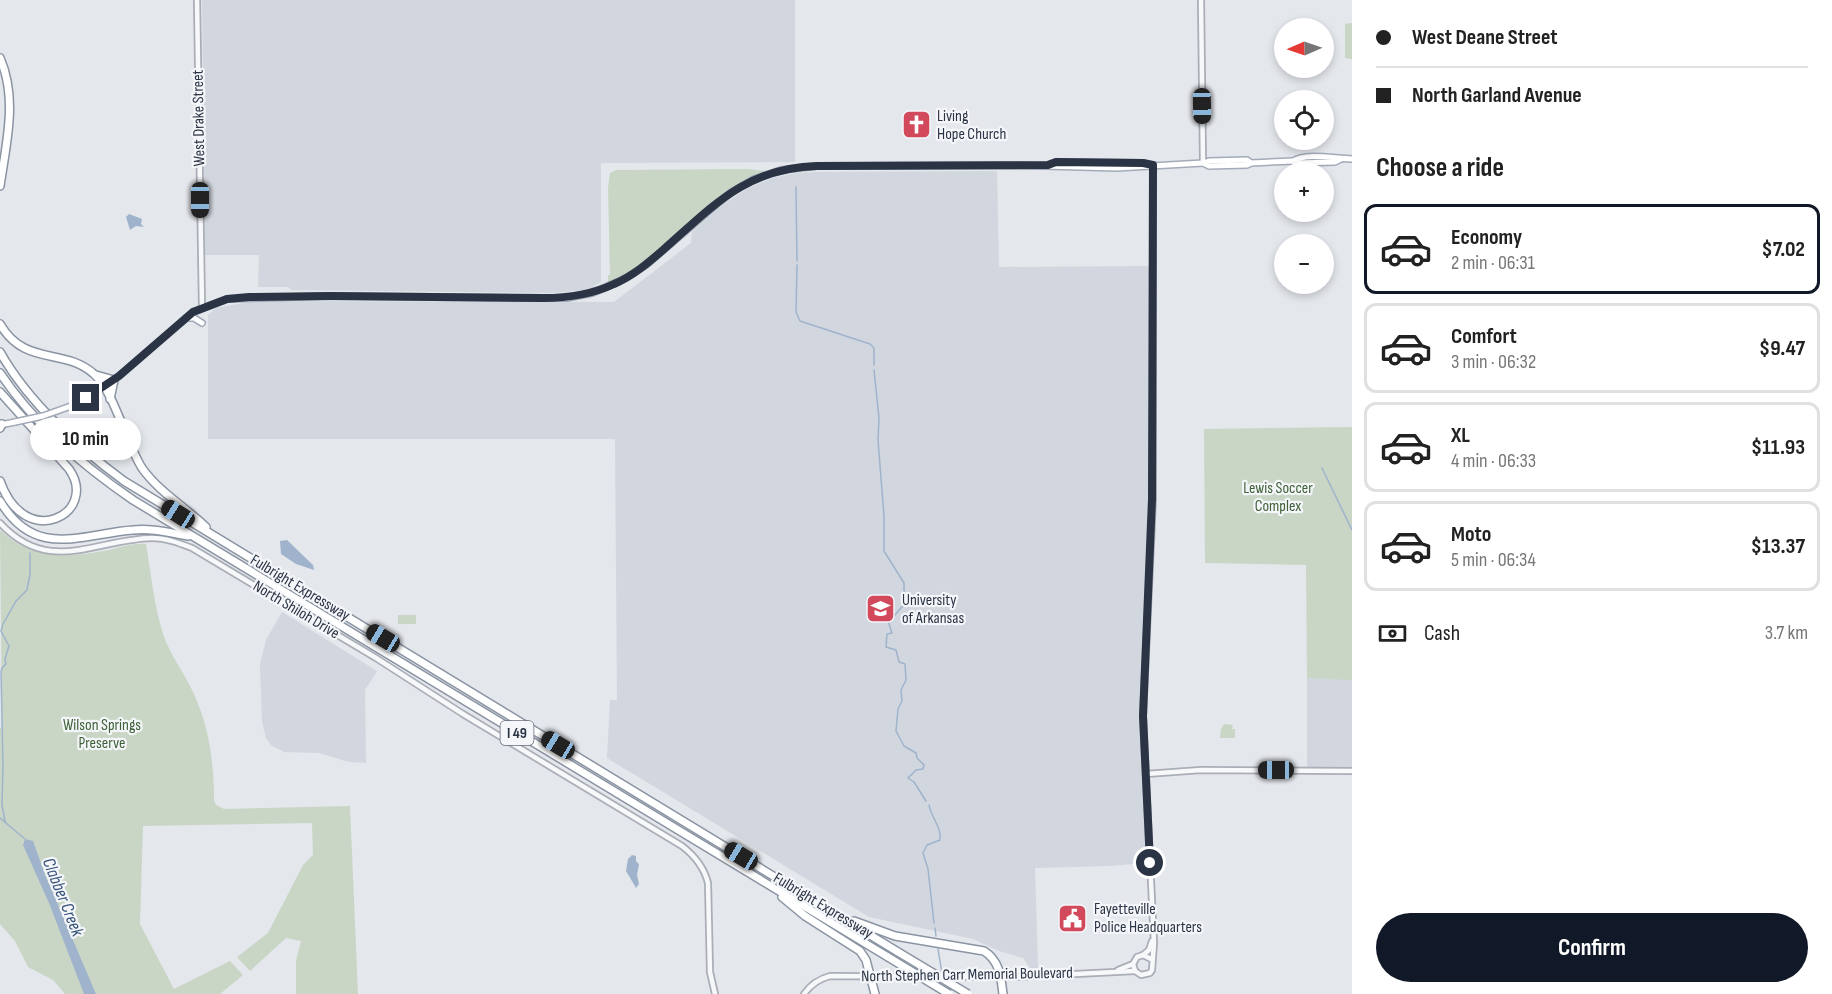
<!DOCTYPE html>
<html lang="en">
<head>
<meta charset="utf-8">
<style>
	:root { --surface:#fff; --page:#f6f6f6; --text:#222; --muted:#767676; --line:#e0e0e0; --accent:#111827 }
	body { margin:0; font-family:"Sofia Sans Condensed",sans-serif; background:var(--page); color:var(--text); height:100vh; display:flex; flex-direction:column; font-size:22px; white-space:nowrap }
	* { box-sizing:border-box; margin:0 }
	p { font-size:20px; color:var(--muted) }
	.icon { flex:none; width:33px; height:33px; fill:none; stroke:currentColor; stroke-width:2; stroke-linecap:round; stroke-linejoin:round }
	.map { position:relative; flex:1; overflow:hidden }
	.side { display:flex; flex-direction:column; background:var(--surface); width:480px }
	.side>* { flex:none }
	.hud { display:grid; align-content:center; height:132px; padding:0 24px; background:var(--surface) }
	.needle { width:39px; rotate:268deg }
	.fabs { position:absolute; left:1274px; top:18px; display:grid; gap:12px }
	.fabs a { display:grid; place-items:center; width:60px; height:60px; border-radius:50%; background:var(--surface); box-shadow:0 3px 9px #0003; font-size:30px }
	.end { position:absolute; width:27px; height:27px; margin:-14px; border:8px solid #2b3445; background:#fff; box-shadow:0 0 0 3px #fff }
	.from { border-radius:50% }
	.bubble { position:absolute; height:42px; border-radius:21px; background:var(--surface); box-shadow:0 3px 9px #0003; font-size:20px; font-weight:700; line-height:42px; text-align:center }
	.car { position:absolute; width:18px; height:36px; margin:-18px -9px; border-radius:8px; box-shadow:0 0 4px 2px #0007; background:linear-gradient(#222 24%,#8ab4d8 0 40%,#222 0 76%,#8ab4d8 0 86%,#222 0) }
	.hud b { display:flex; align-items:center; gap:21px; height:57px; font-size:22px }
	.hud b+b { border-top:2px solid var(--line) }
	.hud i { width:15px; height:15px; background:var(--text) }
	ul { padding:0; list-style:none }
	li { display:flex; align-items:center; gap:18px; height:90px; margin:0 12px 9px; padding:0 12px; border:3px solid var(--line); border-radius:12px }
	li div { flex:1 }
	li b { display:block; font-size:22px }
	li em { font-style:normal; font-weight:700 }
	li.selected { border-color:var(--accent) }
	li>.icon { width:54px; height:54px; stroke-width:1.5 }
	h2 { padding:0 24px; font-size:27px; line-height:72px }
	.pay { display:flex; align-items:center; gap:15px; height:66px; padding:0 24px; font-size:22px }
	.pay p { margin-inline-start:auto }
	.button { display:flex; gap:12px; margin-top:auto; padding:12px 24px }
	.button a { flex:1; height:69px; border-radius:36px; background:var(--accent); color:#fff; font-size:24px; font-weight:700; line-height:69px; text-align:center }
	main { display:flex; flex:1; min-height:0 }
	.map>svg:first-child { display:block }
	.built { fill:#d2d6de }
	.green { fill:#c9d6c5 }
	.water { fill:#9fb4cc }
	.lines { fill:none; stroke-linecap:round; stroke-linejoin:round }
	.stream { stroke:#9fb4cc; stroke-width:1.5 }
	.minor-casing { stroke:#a9aeb7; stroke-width:8 }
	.major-casing { stroke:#a3abb8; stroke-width:8 }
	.highway-casing { stroke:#8b94a3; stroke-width:10 }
	.minor { stroke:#f7f8fa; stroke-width:4.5 }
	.major { stroke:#fff; stroke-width:5 }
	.highway { stroke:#fff; stroke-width:7 }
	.major-bridge-casing { stroke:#a3abb8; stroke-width:8; stroke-linecap:butt }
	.highway-bridge-casing { stroke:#8b94a3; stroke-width:10; stroke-linecap:butt }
	.major-bridge { stroke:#fff; stroke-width:5 }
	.highway-bridge { stroke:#fff; stroke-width:7 }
	.route { stroke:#2b3445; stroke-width:8 }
	.labels { text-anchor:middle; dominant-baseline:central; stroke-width:4.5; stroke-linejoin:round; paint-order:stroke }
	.shield { fill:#f4f6f9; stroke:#676e7b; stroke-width:1.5 }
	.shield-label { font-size:15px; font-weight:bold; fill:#2b3445 }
	.poi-label { font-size:16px; fill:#2b3445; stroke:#f4f6f9; text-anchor:start }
	.street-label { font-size:16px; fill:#2b3445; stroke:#f4f6f9 }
	.park-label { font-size:16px; fill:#3f6138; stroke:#f4f6f9 }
	.water-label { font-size:18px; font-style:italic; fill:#34527a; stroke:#f4f6f9 }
</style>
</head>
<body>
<main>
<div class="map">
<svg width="1352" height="994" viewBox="0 0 1352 994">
	<rect width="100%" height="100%" fill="#e4e7ec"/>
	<g class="built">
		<path d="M202,0H795V162L601,163V282L587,290L552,293L291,290L288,287H258L259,255H205Z"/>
		<path d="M997,171L999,267L1149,266V517L1140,717L1146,863L1109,866L1035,868L1038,968H1030L1023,958L999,951L973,939L869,917L607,758L610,700H617L615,439H208V315L216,308L244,303L279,301L614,302L691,243L692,232L726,202L750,187L773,178L795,173L813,172Z"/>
		<path d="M282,612L377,671L365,690L366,763L349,762L319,753L284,752L271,745L266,738L262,721L260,664L266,640Z"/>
		<path d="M1307,678L1352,679V771L1307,770Z"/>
	</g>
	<g class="green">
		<path d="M1352,23V59L1345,58V24Z"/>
		<path d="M748,169L765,171L728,192L646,262L631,273L610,284L608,283V275H610L608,188L610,173L616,170Z"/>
		<path d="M1352,427V680L1307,678L1306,565L1205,563L1204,429Z"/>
		<path d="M0,530C34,561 67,558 109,550C121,547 133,543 146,544C151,574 154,605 163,634C170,655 184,672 193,692C209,726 214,762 214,800L216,805L224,809L350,806L358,994H296V961L301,941L286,938L250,971L237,957L268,933L303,865L313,855L312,823L143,826L140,924L174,989L230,961L243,975L220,994H65L53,980L28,967L15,941L0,924V728L2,727Z"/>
		<rect x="398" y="615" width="18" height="9"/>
		<path d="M1224,724L1233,725L1232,729H1235V738H1220L1221,729Z"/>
	</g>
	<g class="water">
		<path d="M129,214L142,219L141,224L144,227L136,226L130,230L126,217Z"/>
		<path d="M287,540L313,565L314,570L296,564L281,554L280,541Z"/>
		<path d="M25,839L33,841L44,872L96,994H84L49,903L23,845Z"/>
		<path d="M632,855L636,856V861L639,864L637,875L639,884L636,888L626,871L628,859Z"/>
	</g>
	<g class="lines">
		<g class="stream">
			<path d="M796,187L797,261"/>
			<path d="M797,265L796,312L800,321L870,344L874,348V365"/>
			<path d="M874,370L879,418L878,440L884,516V551L904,583V591L908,600L894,616H890L888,621L892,633L887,634L886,647L896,650L899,662L905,664L906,680L901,690L902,701L898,709L896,731L904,746L916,753L917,758L924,765L923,769L916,770L908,778L914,782L926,801"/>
			<path d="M1322,468L1352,530"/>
			<path d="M929,805C931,817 942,828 940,840L927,845L923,853L928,869L934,923"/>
			<path d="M0,818L25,839"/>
			<path d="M5,822L2,805L3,765L1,672L2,668L6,664L5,659L9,646L1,631L3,624L16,601L27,590L30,574V553"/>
			<path d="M935,928L936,936"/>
			<path d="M938,949L942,973"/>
		</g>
		<defs>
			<g id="minor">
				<path d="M197,0L202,307"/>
				<path d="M1201,0L1203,163"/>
				<path d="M0,523C49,576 96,539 152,538C166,538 179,543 192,548L376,658L463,714L682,846C695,856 704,867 708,883L710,972L715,994"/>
				<path d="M1146,774L1201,770L1352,771"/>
				<path d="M1143,955L1149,950L1152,941"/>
				<path d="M1151,959L1143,955L1137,957L1133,964L1135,971L1141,975L1150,973L1152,970L1154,943L1143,716L1153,499V165"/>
				<path d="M1118,970L1133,964"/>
				<path d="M804,994C811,984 819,979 830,976L1015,977L1135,971"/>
			</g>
			<g id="major">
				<path d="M1293,161C1307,152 1336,159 1352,159"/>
				<path d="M1203,163L1209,166L1247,165L1251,163L1293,161L1298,163L1335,162L1341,159"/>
				<path d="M1050,164L1056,162L1143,163L1151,165"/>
				<path d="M186,318H194L202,323"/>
				<path d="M71,406L104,387L119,376L193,312L227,299L331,296L543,298H567L592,293L624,279L646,265L730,193L754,179L781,170L817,166L1002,165L1117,168L1203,163L1209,161L1247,160L1251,163"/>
				<path d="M0,425L15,422"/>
			</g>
			<g id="highway">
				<path d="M0,58C18,99 6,144 0,186"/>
				<path d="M0,324C25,367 64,347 94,374C114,391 126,443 142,468C158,491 185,507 206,527"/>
				<path d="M0,352C28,402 79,448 124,481L898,952"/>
				<path d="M0,373C34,424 83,466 133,500L888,957"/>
				<path d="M96,375L114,380L110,399"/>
				<path d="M0,392L69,469C100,513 25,553 0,481"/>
				<path d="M0,428L2,424"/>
				<path d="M0,501C35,560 81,534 133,530C152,528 170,533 188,536"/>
				<path d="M782,897L805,916L860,951L866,960L875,994"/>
				<path d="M854,921L895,936L984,951C1000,961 1001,978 1003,994"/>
			</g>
		</defs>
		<use href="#minor" class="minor-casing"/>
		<use href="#major" class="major-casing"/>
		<use href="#highway" class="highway-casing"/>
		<use href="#minor" class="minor"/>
		<use href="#major" class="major"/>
		<use href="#highway" class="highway"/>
		<defs>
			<path id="major-bridge" d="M15,422L43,416L71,406"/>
			<g id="highway-bridge">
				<path d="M898,952L968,994"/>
				<path d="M888,957L949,994"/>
			</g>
		</defs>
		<use href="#major-bridge" class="major-bridge-casing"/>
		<use href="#highway-bridge" class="highway-bridge-casing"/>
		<use href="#major-bridge" class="major-bridge"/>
		<use href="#highway-bridge" class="highway-bridge"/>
	</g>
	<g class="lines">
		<path class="route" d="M86,398L119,376L193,312L227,299L249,297L331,296L543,298C568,298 591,295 614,284C633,276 648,263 663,250C713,206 746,168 817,166L1048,165L1056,162L1143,163L1153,165L1152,499L1143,716L1150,863"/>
	</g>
	<defs>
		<symbol id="church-square" viewBox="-11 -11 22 22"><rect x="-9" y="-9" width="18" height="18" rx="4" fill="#d1495b" stroke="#f4f6f9"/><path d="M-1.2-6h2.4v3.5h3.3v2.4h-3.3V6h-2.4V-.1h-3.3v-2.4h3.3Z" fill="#fff"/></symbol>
		<symbol id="university-square" viewBox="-11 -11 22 22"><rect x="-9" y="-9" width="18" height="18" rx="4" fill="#d1495b" stroke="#f4f6f9"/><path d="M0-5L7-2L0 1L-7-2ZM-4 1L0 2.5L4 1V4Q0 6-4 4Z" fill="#fff"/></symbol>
		<symbol id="civic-square" viewBox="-11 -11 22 22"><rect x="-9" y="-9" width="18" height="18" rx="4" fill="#d1495b" stroke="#f4f6f9"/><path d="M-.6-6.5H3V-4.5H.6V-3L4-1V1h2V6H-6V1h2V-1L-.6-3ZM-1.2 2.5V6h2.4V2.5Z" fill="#fff"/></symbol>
	</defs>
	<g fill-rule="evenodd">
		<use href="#church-square" x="900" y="108" width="33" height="33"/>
		<use href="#university-square" x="864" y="592" width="33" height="33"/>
		<use href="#civic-square" x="1056" y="902" width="33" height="33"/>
	</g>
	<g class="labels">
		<rect class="shield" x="500.5" y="721" width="33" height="24" rx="4.5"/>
		<g class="shield-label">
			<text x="517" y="733">I 49</text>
		</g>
		<g class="poi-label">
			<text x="937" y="116">Living<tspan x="937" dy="18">Hope Church</tspan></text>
			<text x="902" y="600">University<tspan x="902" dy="18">of Arkansas</tspan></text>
			<text x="1094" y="909">Fayetteville<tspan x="1094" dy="18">Police Headquarters</tspan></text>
		</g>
		<g class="street-label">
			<text transform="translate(199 118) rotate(-91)">West Drake Street</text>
			<text transform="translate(300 588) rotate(31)">Fulbright Expressway</text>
			<text transform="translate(296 610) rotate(31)">North Shiloh Drive</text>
			<text transform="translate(823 906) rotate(31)">Fulbright Expressway</text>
			<text transform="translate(967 975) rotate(-1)">North Stephen Carr Memorial Boulevard</text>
		</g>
		<g class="park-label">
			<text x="1278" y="488">Lewis Soccer<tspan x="1278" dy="18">Complex</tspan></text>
			<text x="102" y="725">Wilson Springs<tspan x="102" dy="18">Preserve</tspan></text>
		</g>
		<g class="water-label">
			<text transform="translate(63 897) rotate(68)">Clabber Creek</text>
		</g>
	</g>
</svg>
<div class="fabs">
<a><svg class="needle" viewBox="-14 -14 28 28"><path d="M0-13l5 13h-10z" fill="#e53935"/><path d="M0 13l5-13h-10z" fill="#767676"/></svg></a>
<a><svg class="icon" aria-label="locate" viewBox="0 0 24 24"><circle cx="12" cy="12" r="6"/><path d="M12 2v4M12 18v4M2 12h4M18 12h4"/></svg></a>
<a>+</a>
<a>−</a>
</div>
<i class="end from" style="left:1150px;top:863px"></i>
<i class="end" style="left:86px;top:398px"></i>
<div class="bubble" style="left:30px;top:418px;width:111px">10 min</div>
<i class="car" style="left:1202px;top:106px;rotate:179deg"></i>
<i class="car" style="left:200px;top:200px;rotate:180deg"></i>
<i class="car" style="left:178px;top:514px;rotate:302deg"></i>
<i class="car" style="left:383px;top:638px;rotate:301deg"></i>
<i class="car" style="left:558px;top:745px;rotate:301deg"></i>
<i class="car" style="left:1276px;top:770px;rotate:270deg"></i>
<i class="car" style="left:741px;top:856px;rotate:301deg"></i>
</div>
<section class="side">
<div class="hud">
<b><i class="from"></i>West Deane Street</b>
<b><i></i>North Garland Avenue</b>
</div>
<h2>Choose a ride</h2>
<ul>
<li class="selected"><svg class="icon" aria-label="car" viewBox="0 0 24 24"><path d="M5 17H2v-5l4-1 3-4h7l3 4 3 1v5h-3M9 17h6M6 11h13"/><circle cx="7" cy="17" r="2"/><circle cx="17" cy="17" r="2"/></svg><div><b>Economy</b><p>2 min · 06:31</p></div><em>$7.02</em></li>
<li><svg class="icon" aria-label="car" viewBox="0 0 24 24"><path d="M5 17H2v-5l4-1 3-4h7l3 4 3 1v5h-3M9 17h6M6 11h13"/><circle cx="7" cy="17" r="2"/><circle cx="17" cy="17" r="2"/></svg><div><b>Comfort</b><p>3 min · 06:32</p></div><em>$9.47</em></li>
<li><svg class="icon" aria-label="car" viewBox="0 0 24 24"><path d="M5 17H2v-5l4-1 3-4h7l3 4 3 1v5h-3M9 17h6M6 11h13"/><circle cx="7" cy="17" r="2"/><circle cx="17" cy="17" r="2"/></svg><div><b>XL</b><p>4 min · 06:33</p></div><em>$11.93</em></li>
<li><svg class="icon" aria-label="car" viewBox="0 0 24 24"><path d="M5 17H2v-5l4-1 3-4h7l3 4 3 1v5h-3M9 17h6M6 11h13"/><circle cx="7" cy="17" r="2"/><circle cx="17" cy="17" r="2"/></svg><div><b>Moto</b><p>5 min · 06:34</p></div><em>$13.37</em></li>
</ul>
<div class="pay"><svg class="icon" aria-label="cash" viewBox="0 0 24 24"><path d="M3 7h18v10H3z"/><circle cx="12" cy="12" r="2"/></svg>Cash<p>3.7 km</p></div>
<div class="button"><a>Confirm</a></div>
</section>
</main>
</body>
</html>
